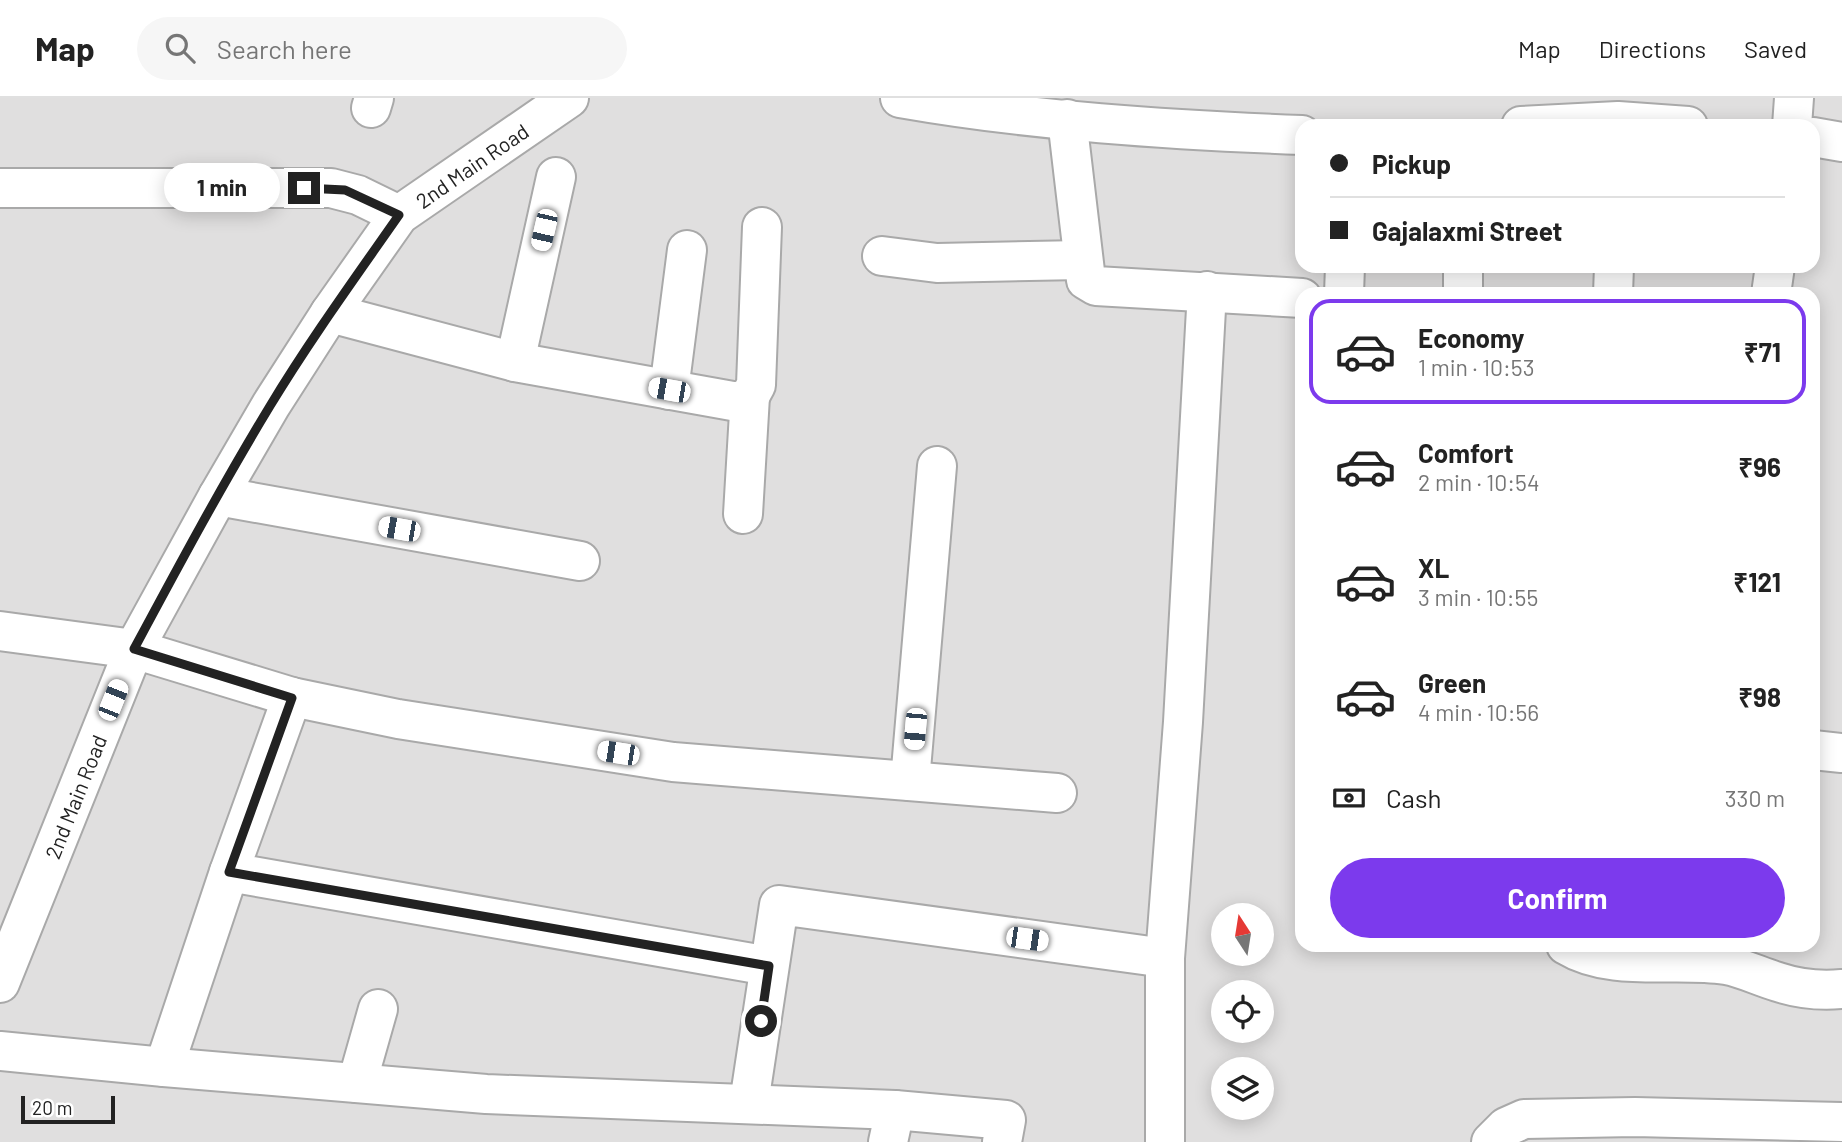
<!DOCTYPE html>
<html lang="en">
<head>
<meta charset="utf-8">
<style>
	:root { --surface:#fff; --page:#f6f6f6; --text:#222; --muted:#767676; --line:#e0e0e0; --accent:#7c3aed }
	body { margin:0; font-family:Barlow,sans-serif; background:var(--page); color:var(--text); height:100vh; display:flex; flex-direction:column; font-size:26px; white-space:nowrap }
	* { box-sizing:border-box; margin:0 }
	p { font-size:23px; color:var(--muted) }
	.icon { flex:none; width:38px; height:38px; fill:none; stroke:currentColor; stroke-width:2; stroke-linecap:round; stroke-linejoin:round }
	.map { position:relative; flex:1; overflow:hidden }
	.sheet { position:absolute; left:1295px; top:189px; width:525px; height:665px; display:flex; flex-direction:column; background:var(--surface); border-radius:21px; box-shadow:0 4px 18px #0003 }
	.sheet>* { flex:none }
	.banner { position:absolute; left:1295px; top:21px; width:525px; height:154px; border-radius:21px; box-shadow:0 4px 18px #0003; display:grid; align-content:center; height:154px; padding:0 35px; background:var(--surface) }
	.needle { width:46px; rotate:348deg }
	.controls { position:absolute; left:1211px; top:805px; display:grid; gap:14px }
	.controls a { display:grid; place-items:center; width:63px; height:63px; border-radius:50%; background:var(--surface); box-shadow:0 4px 18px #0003; font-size:35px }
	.scale { position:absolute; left:21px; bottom:18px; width:94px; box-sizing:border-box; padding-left:7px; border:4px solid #222; border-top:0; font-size:19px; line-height:24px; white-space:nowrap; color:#222; -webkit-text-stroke:5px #fff; paint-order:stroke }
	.end { position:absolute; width:32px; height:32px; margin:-16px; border:9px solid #222; background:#fff; box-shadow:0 0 0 4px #fff }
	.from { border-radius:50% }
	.bubble { position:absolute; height:49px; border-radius:24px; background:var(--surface); box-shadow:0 4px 18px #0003; font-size:23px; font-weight:700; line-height:49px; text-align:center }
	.car { position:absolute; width:21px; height:42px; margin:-21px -10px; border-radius:9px; box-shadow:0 0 5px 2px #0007; background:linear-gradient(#fff 24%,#345 0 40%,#fff 0 76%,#345 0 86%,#fff 0) }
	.banner b { display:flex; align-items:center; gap:24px; height:66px; font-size:26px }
	.banner b+b { border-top:2px solid var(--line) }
	.banner i { width:18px; height:18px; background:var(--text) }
	ul { padding:12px 0 0; list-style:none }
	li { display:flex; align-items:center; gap:21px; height:105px; margin:0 14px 10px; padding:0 21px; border:4px solid transparent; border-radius:21px }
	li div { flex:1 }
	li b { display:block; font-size:26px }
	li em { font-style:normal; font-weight:700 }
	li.active { border-color:var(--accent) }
	li>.icon { width:63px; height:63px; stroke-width:1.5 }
	.pay { display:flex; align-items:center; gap:18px; height:77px; padding:0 35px; font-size:26px }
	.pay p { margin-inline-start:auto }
	.primary-button { display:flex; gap:14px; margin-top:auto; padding:14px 35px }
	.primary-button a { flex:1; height:80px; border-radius:42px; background:var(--accent); color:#fff; font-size:28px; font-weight:700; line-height:80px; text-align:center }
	header { display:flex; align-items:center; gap:42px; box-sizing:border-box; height:98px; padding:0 35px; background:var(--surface); border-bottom:2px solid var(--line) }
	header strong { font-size:33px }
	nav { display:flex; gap:38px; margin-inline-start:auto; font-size:24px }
	.search { width:490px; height:63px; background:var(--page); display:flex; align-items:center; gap:18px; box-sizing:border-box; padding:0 24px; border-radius:38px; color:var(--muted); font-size:26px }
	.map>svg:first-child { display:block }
	.residential { fill:#e0dfdf; fill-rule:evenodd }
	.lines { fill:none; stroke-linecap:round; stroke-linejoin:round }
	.minor-casing { stroke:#a9a9a9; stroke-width:42 }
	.minor { stroke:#fff; stroke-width:38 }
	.route { stroke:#222; stroke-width:9 }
	.labels { text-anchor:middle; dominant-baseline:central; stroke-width:5; stroke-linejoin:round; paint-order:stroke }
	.street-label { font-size:21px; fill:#222; stroke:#fff }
</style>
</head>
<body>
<header>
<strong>Map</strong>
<div class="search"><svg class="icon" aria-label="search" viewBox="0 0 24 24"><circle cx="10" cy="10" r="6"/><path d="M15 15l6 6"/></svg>Search here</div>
<nav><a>Map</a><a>Directions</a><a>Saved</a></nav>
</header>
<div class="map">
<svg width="1842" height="1044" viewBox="0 0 1842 1044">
	<rect width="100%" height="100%" fill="#f2efe9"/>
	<path class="residential" d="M0,0H1842V1044H0ZM1302,28H1813V168H1302ZM1302,196H1813V847H1302ZM1223,817H1262V856H1223ZM1223,894H1262V933H1223ZM1223,971H1262V1010H1223Z"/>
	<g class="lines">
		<defs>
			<g id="minor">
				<path d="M900,0C1032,23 1168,32 1302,37"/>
				<path d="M371,10L374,0"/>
				<path d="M1067,21L1086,182L1096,188L1302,200"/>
				<path d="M1521,28L1618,23L1688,28"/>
				<path d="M1792,28L1794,0"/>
				<path d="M1813,39L1842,44"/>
				<path d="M0,90H331L358,97L399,117"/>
				<path d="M882,158L937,165L1082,162"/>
				<path d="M1463,168V196"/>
				<path d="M1344,196L1345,168"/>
				<path d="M1613,196L1614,168"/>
				<path d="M1771,196L1775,168"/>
				<path d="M330,215L515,264L738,304L750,298L756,287L762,129"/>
				<path d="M515,264L556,79"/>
				<path d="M669,292L687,152"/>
				<path d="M218,398L580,463"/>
				<path d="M743,416L750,298"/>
				<path d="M0,533L134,551L292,599L398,621L673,664L1057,695"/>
				<path d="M1813,652L1842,655"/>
				<path d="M910,683L937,368"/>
				<path d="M229,774L769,868"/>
				<path d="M1566,847C1612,875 1675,859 1726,867C1743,870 1761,879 1778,884C1799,891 1820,893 1842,891"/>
				<path id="s1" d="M0,885L134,551L218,398L271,307L330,215L399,117L569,0"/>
				<path d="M0,953L164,969L486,996L895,1012L1006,1022L1002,1044"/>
				<path d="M164,969L229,774L292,599"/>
				<path d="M357,985L378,911"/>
				<path d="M749,1005L779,807L1165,860"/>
				<path d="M888,1044L895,1012"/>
				<path d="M1165,1044V860L1183,624L1207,193"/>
				<path d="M1491,1044L1506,1029L1524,1021L1635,1019L1842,1024"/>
			</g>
		</defs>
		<use href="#minor" class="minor-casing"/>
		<use href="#minor" class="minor"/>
	</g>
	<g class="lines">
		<path class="route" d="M304,90L345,92L399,117C355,180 310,242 270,308C222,387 178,469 134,551L292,600L229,774L769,868L761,923"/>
	</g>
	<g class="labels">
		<g class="street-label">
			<text stroke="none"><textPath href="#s1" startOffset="957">2nd Main Road</textPath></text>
			<text stroke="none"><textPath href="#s1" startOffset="201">2nd Main Road</textPath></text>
		</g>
	</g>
</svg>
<div class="controls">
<a><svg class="needle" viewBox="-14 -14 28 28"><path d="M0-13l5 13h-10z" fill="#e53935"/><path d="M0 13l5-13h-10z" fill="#767676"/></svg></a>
<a><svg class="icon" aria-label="locate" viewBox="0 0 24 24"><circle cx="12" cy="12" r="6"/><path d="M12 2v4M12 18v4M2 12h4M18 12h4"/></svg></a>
<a><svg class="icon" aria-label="layers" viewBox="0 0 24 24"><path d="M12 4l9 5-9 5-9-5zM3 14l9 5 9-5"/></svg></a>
</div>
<div class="scale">20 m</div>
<i class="end from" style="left:761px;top:923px"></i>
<i class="end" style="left:304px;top:90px"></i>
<div class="bubble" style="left:164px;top:65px;width:116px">1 min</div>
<i class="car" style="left:544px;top:132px;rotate:193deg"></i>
<i class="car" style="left:669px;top:292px;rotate:280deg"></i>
<i class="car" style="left:399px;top:431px;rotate:280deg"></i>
<i class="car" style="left:113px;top:602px;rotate:22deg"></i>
<i class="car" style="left:915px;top:631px;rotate:185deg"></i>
<i class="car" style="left:618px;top:655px;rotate:279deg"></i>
<i class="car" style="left:1027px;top:841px;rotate:98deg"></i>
<div class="banner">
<b><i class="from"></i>Pickup</b>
<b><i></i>Gajalaxmi Street</b>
</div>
<section class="sheet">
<ul>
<li class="active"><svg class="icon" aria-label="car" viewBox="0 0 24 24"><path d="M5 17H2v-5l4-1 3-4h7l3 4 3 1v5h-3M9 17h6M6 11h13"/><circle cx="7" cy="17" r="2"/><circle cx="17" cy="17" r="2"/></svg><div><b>Economy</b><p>1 min · 10:53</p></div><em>₹71</em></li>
<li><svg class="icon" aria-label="car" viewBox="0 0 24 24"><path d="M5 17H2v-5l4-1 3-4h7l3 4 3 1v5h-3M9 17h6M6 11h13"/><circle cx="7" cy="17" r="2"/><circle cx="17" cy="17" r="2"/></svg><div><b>Comfort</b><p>2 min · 10:54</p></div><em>₹96</em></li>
<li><svg class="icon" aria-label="car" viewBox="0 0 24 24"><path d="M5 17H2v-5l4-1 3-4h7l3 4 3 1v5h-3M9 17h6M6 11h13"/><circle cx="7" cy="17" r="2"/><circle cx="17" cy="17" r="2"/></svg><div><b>XL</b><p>3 min · 10:55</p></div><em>₹121</em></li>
<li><svg class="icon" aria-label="car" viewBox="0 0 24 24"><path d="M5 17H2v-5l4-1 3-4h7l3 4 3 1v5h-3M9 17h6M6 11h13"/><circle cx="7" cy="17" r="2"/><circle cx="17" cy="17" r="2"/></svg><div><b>Green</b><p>4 min · 10:56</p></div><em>₹98</em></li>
</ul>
<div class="pay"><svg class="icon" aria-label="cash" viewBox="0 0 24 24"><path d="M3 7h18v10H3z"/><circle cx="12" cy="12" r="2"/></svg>Cash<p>330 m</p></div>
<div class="primary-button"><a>Confirm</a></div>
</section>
</div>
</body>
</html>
